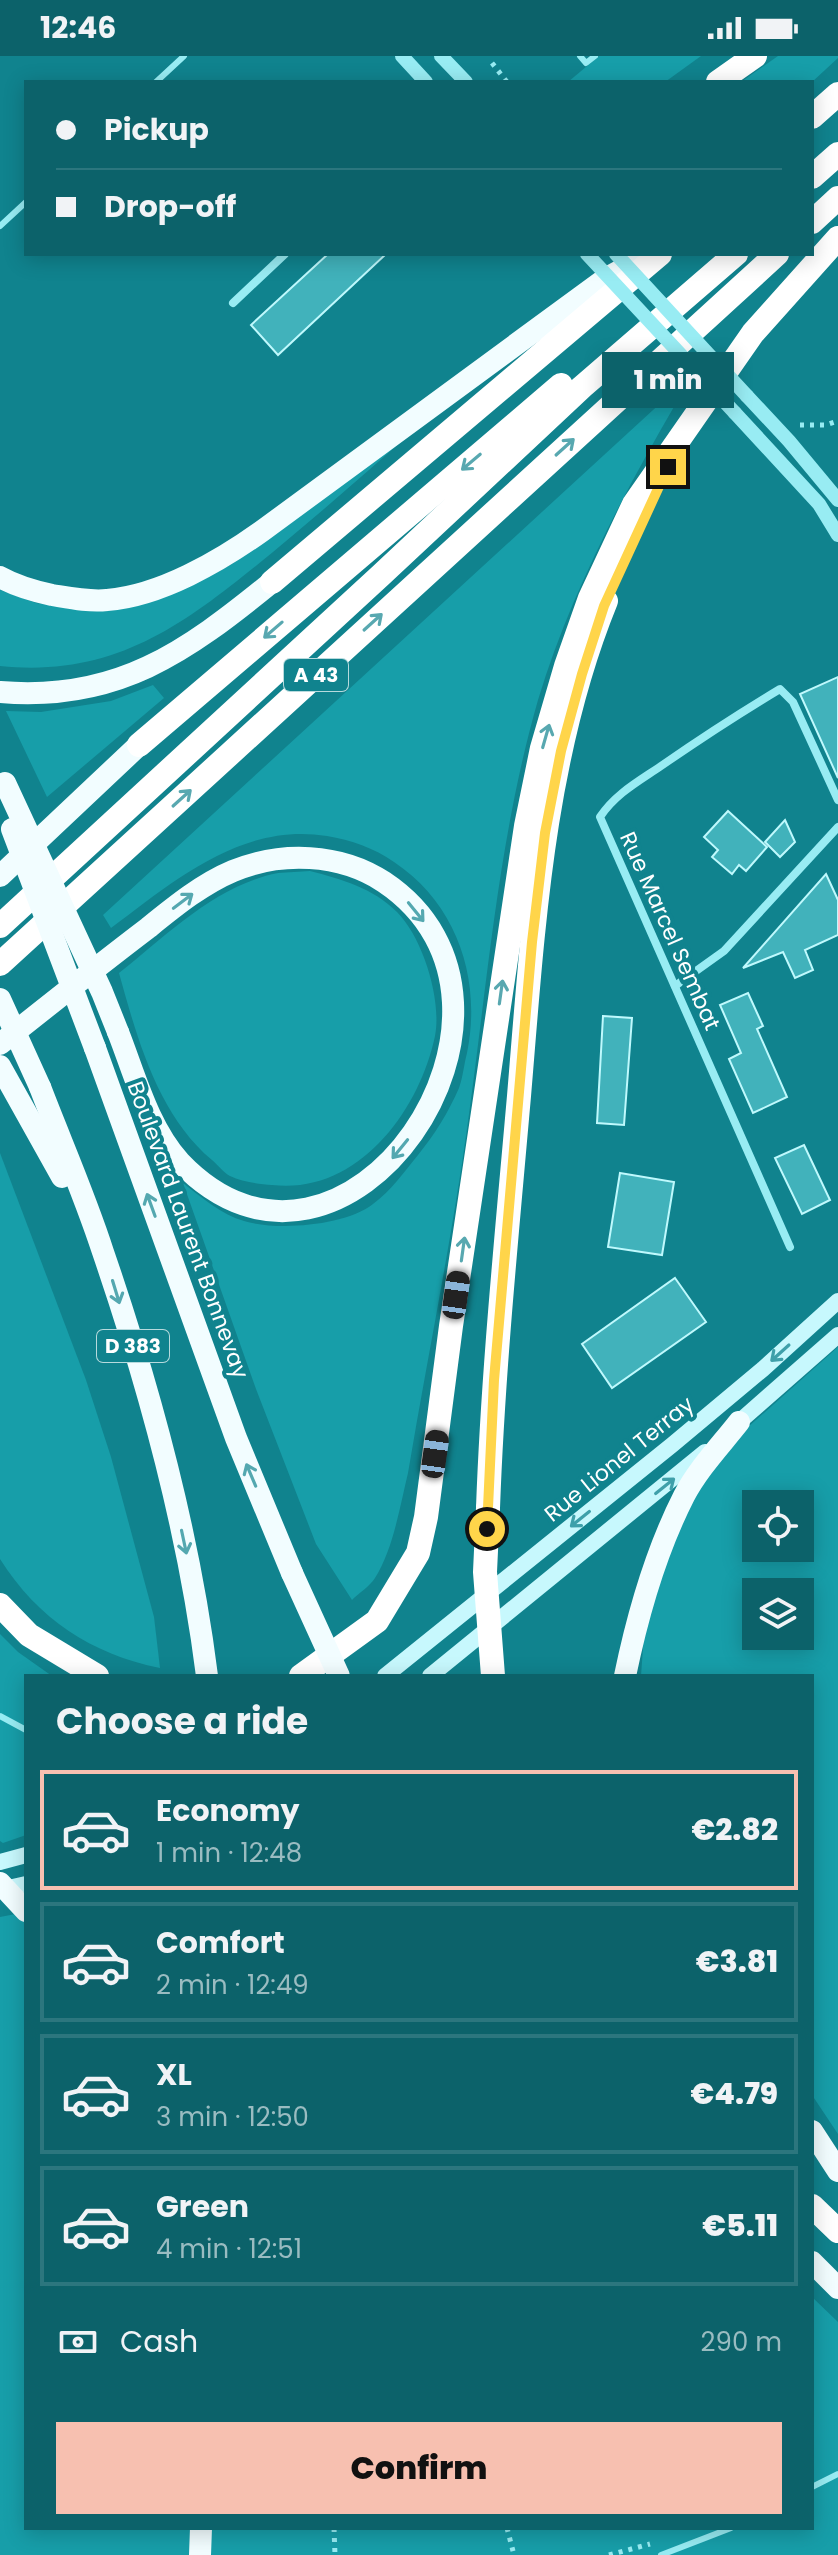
<!DOCTYPE html>
<html lang="en">
<head>
<meta charset="utf-8">
<style>
	:root { --surface:#0c626a; --page:#156870; --text:#f1f3f6; --muted:#9abcc1; --line:#2c767e; --accent:#f7c0b0 }
	body { margin:0; font-family:Poppins,sans-serif; background:var(--page); color:var(--text); height:100vh; display:flex; flex-direction:column; font-size:30px; white-space:nowrap }
	* { box-sizing:border-box; margin:0 }
	p { font-size:26px; color:var(--muted) }
	.icon { flex:none; width:44px; height:44px; fill:none; stroke:currentColor; stroke-width:2; stroke-linecap:round; stroke-linejoin:round }
	.map { position:relative; flex:1; overflow:hidden }
	.panel { position:absolute; left:24px; top:1618px; width:790px; height:856px; display:flex; flex-direction:column; background:var(--surface); border-radius:0px; box-shadow:0 4px 20px #0003 }
	.panel>* { flex:none }
	.banner { position:absolute; left:24px; top:24px; width:790px; height:176px; border-radius:0px; box-shadow:0 4px 20px #0003; display:grid; align-content:center; height:176px; padding:0 32px; background:var(--surface) }
	.controls { position:absolute; left:742px; top:1434px; display:grid; gap:16px }
	.controls a { display:grid; place-items:center; width:72px; height:72px; border-radius:0px; background:var(--surface); box-shadow:0 4px 20px #0003; font-size:40px }
	.end { position:absolute; width:36px; height:36px; margin:-18px; border:10px solid #ffd54a; background:#111; box-shadow:0 0 0 4px #111 }
	.from { border-radius:50% }
	.bubble { position:absolute; height:56px; border-radius:0px; background:var(--surface); box-shadow:0 4px 20px #0003; font-size:26px; font-weight:800; line-height:56px; text-align:center }
	.car { position:absolute; width:24px; height:48px; margin:-24px -12px; border-radius:10px; box-shadow:0 0 6px 2px #0007; background:linear-gradient(#222 24%,#8ab4d8 0 40%,#222 0 76%,#8ab4d8 0 86%,#222 0) }
	.banner b { display:flex; align-items:center; gap:28px; height:76px; font-size:30px }
	.banner b+b { border-top:2px solid var(--line) }
	.banner i { width:20px; height:20px; background:var(--text) }
	ul { padding:0; list-style:none }
	li { display:flex; align-items:center; gap:24px; height:120px; margin:0 16px 12px; padding:0 16px; border:4px solid var(--line); border-radius:0px }
	li div { flex:1 }
	li b { display:block; font-size:30px }
	li em { font-style:normal; font-weight:800 }
	li.selected { border-color:var(--accent) }
	li>.icon { width:72px; height:72px; stroke-width:1.5 }
	h2 { padding:0 32px; font-size:36px; line-height:96px }
	.pay { display:flex; align-items:center; gap:20px; height:88px; padding:0 32px; font-size:30px }
	.pay p { margin-inline-start:auto }
	.action { display:flex; gap:16px; margin-top:auto; padding:16px 32px }
	.action a { flex:1; height:92px; border-radius:0px; background:var(--accent); color:#111; font-size:32px; font-weight:800; line-height:92px; text-align:center }
	.status { display:flex; justify-content:space-between; align-items:center; height:56px; padding:0 40px; background:var(--surface); direction:ltr }
	.status svg { height:22px; fill:currentColor }
	.map>svg:first-child { display:block }
	.green { fill:#179ea9; fill-rule:evenodd }
	.building { fill:#41b2bb; stroke:#bff9fd; stroke-width:2 }
	.lines { fill:none; stroke-linecap:round; stroke-linejoin:round }
	.path { stroke:#98ecf3; stroke-width:5; stroke-dasharray:4 6; stroke-linecap:butt }
	.service { stroke:#98ecf3; stroke-width:6 }
	.minor { stroke:#98ecf3; stroke-width:8 }
	.tertiary { stroke:#98ecf3; stroke-width:14 }
	.secondary { stroke:#c7f8fd; stroke-width:16 }
	.trunk { stroke:#f2fdff; stroke-width:22 }
	.motorway { stroke:#fff; stroke-width:24 }
	.tertiary-bridge { stroke:#98ecf3; stroke-width:14 }
	.trunk-bridge { stroke:#f2fdff; stroke-width:22 }
	.motorway-bridge { stroke:#fff; stroke-width:24 }
	.oneway { stroke:#58a8b0 }
	.oneway2 { stroke:#54a8b0 }
	.oneway3 { stroke:#3ea0aa }
	.route { stroke:#ffd54a; stroke-width:10 }
	.labels { text-anchor:middle; dominant-baseline:central; stroke-width:8; stroke-linejoin:round; paint-order:stroke }
	.shield { fill:#10838e; stroke:#b7dadd; stroke-width:2 }
	.shield-label { font-size:20px; font-weight:bold; fill:#fff }
	.street-label { font-size:22px; fill:#fff; stroke:#10838e }
</style>
</head>
<body>
<div class="status"><b>12:46</b><svg viewBox="0 0 49 12"><path d="M0 12V9h3v3zM5 12V6h3v6zM10 12V3h3v9zM15 12V0h3v12zM26 1h20v11H26zM47 4h2v5h-2z"/></svg></div>
<div class="map">
<svg width="838" height="2499" viewBox="0 0 838 2499">
	<rect width="100%" height="100%" fill="#10838e"/>
	<g class="green">
		<path d="M599,0H701L665,26H568Z"/>
		<path d="M778,0H838V2L812,26H741Z"/>
		<path d="M665,343L675,349C621,442 569,541 538,644C498,783 487,930 467,1073C451,1188 427,1303 408,1417C400,1450 393,1494 375,1522C370,1530 359,1537 352,1544L316,1488L256,1333L183,1127C201,1141 222,1159 244,1165C277,1175 345,1170 373,1148C391,1135 404,1116 418,1099C435,1078 448,1057 459,1032C463,1021 464,1008 467,997C482,923 457,848 394,806C374,792 351,784 327,780C242,766 174,825 111,872L103,859Z"/>
		<path d="M412,376C366,417 320,457 273,496C187,566 118,622 0,610V534L36,547L72,553L205,523L232,508L276,478Z"/>
		<path d="M153,629L164,642L47,741L6,655L41,656L111,645Z"/>
		<path d="M310,815C341,823 373,832 397,856C423,882 442,944 435,980C419,1056 357,1139 272,1129C259,1128 242,1126 230,1120C224,1117 218,1109 212,1104C158,1059 137,982 119,917C167,879 216,829 278,817C288,816 300,816 310,815Z"/>
		<path d="M0,1097L86,1324L111,1401L154,1561L160,1612C91,1598 38,1563 0,1503Z"/>
		<path d="M838,1291V2078L812,2039V1620H641L645,1564L682,1465L705,1422L738,1380ZM756,1448H800V1492H756ZM756,1536H800V1580H756Z"/>
		<path d="M0,1578L18,1596L52,1620H26V1779L3,1787L0,1785Z"/>
		<path d="M26,1856V2472H812V2241L838,2266V2499H0V1861Z"/>
	</g>
	<g class="building">
		<path d="M328,198H386L278,299L251,269Z"/>
		<path d="M838,621V722L800,638Z"/>
		<path d="M728,755L767,791L746,815L739,809L732,818L712,801L718,794L704,781Z"/>
		<path d="M785,764L795,786L780,801L765,786Z"/>
		<path d="M826,818L838,844V879L805,894L813,914L795,922L783,896L743,912Z"/>
		<path d="M748,937L763,970L757,973L787,1041L753,1057L729,1003L741,997L720,949Z"/>
		<path d="M603,960L632,962L624,1069L597,1067Z"/>
		<path d="M804,1089L830,1144L802,1158L775,1102Z"/>
		<path d="M620,1117L674,1126L662,1199L608,1191Z"/>
		<path d="M675,1222L706,1266L612,1332L582,1288Z"/>
	</g>
	<g class="lines">
		<g class="path">
			<path d="M492,7L507,26"/>
			<path d="M800,369H826L838,365"/>
			<path d="M334,2472L335,2499"/>
			<path d="M507,2472L514,2499"/>
			<path d="M609,2499L650,2488"/>
		</g>
		<g class="service">
			<path d="M580,0L586,7L595,0"/>
			<path d="M156,26L184,0"/>
			<path d="M0,170L26,146"/>
			<path d="M0,1660L26,1674"/>
			<path d="M812,2431L838,2418"/>
			<path d="M661,2499L731,2472"/>
		</g>
		<g class="minor">
			<path d="M233,247L285,198"/>
			<path d="M675,930L724,895L838,771"/>
			<path d="M790,1191L600,761C615,738 639,725 661,710C700,683 740,657 780,633L793,646L838,744"/>
		</g>
		<g class="tertiary">
			<path d="M402,0L426,26"/>
			<path d="M441,0L466,26"/>
			<path d="M747,340L789,385L838,444"/>
			<path d="M735,357L819,448L838,479"/>
		</g>
		<g class="secondary">
			<path d="M731,1373L838,1279"/>
			<path d="M385,1620L672,1389L763,1313L838,1245"/>
			<path d="M430,1620L705,1396"/>
			<path d="M0,1806L26,1799"/>
			<path d="M0,1834L26,1828"/>
		</g>
		<g class="trunk">
			<path d="M0,521C16,530 34,535 52,539C70,542 89,546 107,544C160,540 220,505 262,475L605,223L645,201"/>
			<path d="M0,636C117,646 186,596 272,526"/>
			<path d="M0,820L139,689"/>
			<path d="M0,988C49,949 98,910 148,872C174,851 202,828 233,815C281,795 340,797 384,826C568,949 345,1279 180,1106C148,1071 135,1019 118,976"/>
			<path d="M95,992L236,1382L292,1517"/>
			<path d="M0,1010L62,1121"/>
			<path d="M40,1031C61,1086 85,1140 103,1196C150,1333 189,1476 207,1620"/>
			<path d="M625,1620C638,1557 655,1497 684,1440C698,1413 721,1389 739,1366"/>
			<path d="M812,2075L838,2115"/>
			<path d="M812,2206L838,2232"/>
			<path d="M200,2499L201,2472"/>
		</g>
		<g class="motorway">
			<path d="M718,26L755,0"/>
			<path d="M812,61L838,38"/>
			<path d="M812,121L838,98"/>
			<path d="M812,166L838,142"/>
			<path d="M272,526L660,198"/>
			<path d="M139,689L561,329"/>
			<path d="M0,870L380,520L582,331L736,198"/>
			<path d="M0,908L777,198"/>
			<path d="M488,1452C493,1314 507,1177 519,1040C533,874 542,702 606,545"/>
			<path d="M0,1549L29,1579L97,1620"/>
			<path d="M301,1620L377,1565L418,1497L426,1461L451,1270L526,770L542,692L566,610L590,542L634,448L753,277L838,182"/>
			<path d="M812,2150L838,2175"/>
		</g>
		<g class="tertiary-bridge">
			<path d="M587,198L735,357"/>
			<path d="M616,198L747,340"/>
		</g>
		<g class="trunk-bridge">
			<path d="M5,727L102,936L118,976"/>
			<path d="M12,773L95,992"/>
			<path d="M0,943L40,1031"/>
			<path d="M292,1517L339,1620"/>
			<path d="M0,1827L26,1855"/>
		</g>
		<path class="motorway-bridge" d="M488,1452L485,1516L493,1620"/>
	</g>
	<defs><path id="oneway-shaft" d="M-6 0H5M1.5-3L5.5 0L1.5 3" fill="none" stroke-width="1.6" stroke-linecap="round" stroke-linejoin="round" transform="scale(2)"/></defs>
	<g class="oneway">
		<use href="#oneway-shaft" transform="translate(565 391) rotate(-42)"/>
		<use href="#oneway-shaft" transform="translate(471 406) rotate(140)"/>
		<use href="#oneway-shaft" transform="translate(373 566) rotate(-42)"/>
		<use href="#oneway-shaft" transform="translate(273 574) rotate(139)"/>
		<use href="#oneway-shaft" transform="translate(546 680) rotate(-74)"/>
		<use href="#oneway-shaft" transform="translate(182 742) rotate(-42)"/>
		<use href="#oneway-shaft" transform="translate(501 936) rotate(-82)"/>
		<use href="#oneway-shaft" transform="translate(463 1193) rotate(-82)"/>
	</g>
	<g class="oneway2">
		<use href="#oneway-shaft" transform="translate(183 845) rotate(-37)"/>
		<use href="#oneway-shaft" transform="translate(416 856) rotate(51)"/>
		<use href="#oneway-shaft" transform="translate(400 1093) rotate(129)"/>
		<use href="#oneway-shaft" transform="translate(151 1149) rotate(-110)"/>
		<use href="#oneway-shaft" transform="translate(116 1236) rotate(73)"/>
		<use href="#oneway-shaft" transform="translate(251 1419) rotate(-113)"/>
		<use href="#oneway-shaft" transform="translate(184 1486) rotate(78)"/>
	</g>
	<g class="oneway3">
		<use href="#oneway-shaft" transform="translate(780 1297) rotate(138)"/>
		<use href="#oneway-shaft" transform="translate(665 1430) rotate(-39)"/>
		<use href="#oneway-shaft" transform="translate(580 1463) rotate(141)"/>
	</g>
	<g class="lines">
		<path class="route" d="M487,1473L494,1324L532,886L545,777L561,695L582,618L604,550L668,411"/>
	</g>
	<g class="labels">
		<g class="shield">
			<rect x="284" y="603" width="64" height="32" rx="6"/>
			<rect x="97" y="1274" width="72" height="32" rx="6"/>
		</g>
		<g class="shield-label">
			<text x="316" y="619">A 43</text>
			<text x="133" y="1290">D 383</text>
		</g>
		<g class="street-label">
			<text transform="translate(670 875) rotate(66)">Rue Marcel Sembat</text>
			<text transform="translate(188 1174) rotate(70)">Boulevard Laurent Bonnevay</text>
			<text transform="translate(619 1403) rotate(-39)">Rue Lionel Terray</text>
		</g>
	</g>
</svg>
<div class="controls">
<a><svg class="icon" aria-label="locate" viewBox="0 0 24 24"><circle cx="12" cy="12" r="6"/><path d="M12 2v4M12 18v4M2 12h4M18 12h4"/></svg></a>
<a><svg class="icon" aria-label="layers" viewBox="0 0 24 24"><path d="M12 4l9 5-9 5-9-5zM3 14l9 5 9-5"/></svg></a>
</div>
<i class="end from" style="left:487px;top:1473px"></i>
<i class="end" style="left:668px;top:411px"></i>
<div class="bubble" style="left:602px;top:296px;width:132px">1 min</div>
<i class="car" style="left:456px;top:1239px;rotate:8deg"></i>
<i class="car" style="left:435px;top:1398px;rotate:8deg"></i>
<div class="banner">
<b><i class="from"></i>Pickup</b>
<b><i></i>Drop-off</b>
</div>
<section class="panel">
<h2>Choose a ride</h2>
<ul>
<li class="selected"><svg class="icon" aria-label="car" viewBox="0 0 24 24"><path d="M5 17H2v-5l4-1 3-4h7l3 4 3 1v5h-3M9 17h6M6 11h13"/><circle cx="7" cy="17" r="2"/><circle cx="17" cy="17" r="2"/></svg><div><b>Economy</b><p>1 min · 12:48</p></div><em>€2.82</em></li>
<li><svg class="icon" aria-label="car" viewBox="0 0 24 24"><path d="M5 17H2v-5l4-1 3-4h7l3 4 3 1v5h-3M9 17h6M6 11h13"/><circle cx="7" cy="17" r="2"/><circle cx="17" cy="17" r="2"/></svg><div><b>Comfort</b><p>2 min · 12:49</p></div><em>€3.81</em></li>
<li><svg class="icon" aria-label="car" viewBox="0 0 24 24"><path d="M5 17H2v-5l4-1 3-4h7l3 4 3 1v5h-3M9 17h6M6 11h13"/><circle cx="7" cy="17" r="2"/><circle cx="17" cy="17" r="2"/></svg><div><b>XL</b><p>3 min · 12:50</p></div><em>€4.79</em></li>
<li><svg class="icon" aria-label="car" viewBox="0 0 24 24"><path d="M5 17H2v-5l4-1 3-4h7l3 4 3 1v5h-3M9 17h6M6 11h13"/><circle cx="7" cy="17" r="2"/><circle cx="17" cy="17" r="2"/></svg><div><b>Green</b><p>4 min · 12:51</p></div><em>€5.11</em></li>
</ul>
<div class="pay"><svg class="icon" aria-label="cash" viewBox="0 0 24 24"><path d="M3 7h18v10H3z"/><circle cx="12" cy="12" r="2"/></svg>Cash<p>290 m</p></div>
<div class="action"><a>Confirm</a></div>
</section>
</div>
</body>
</html>
